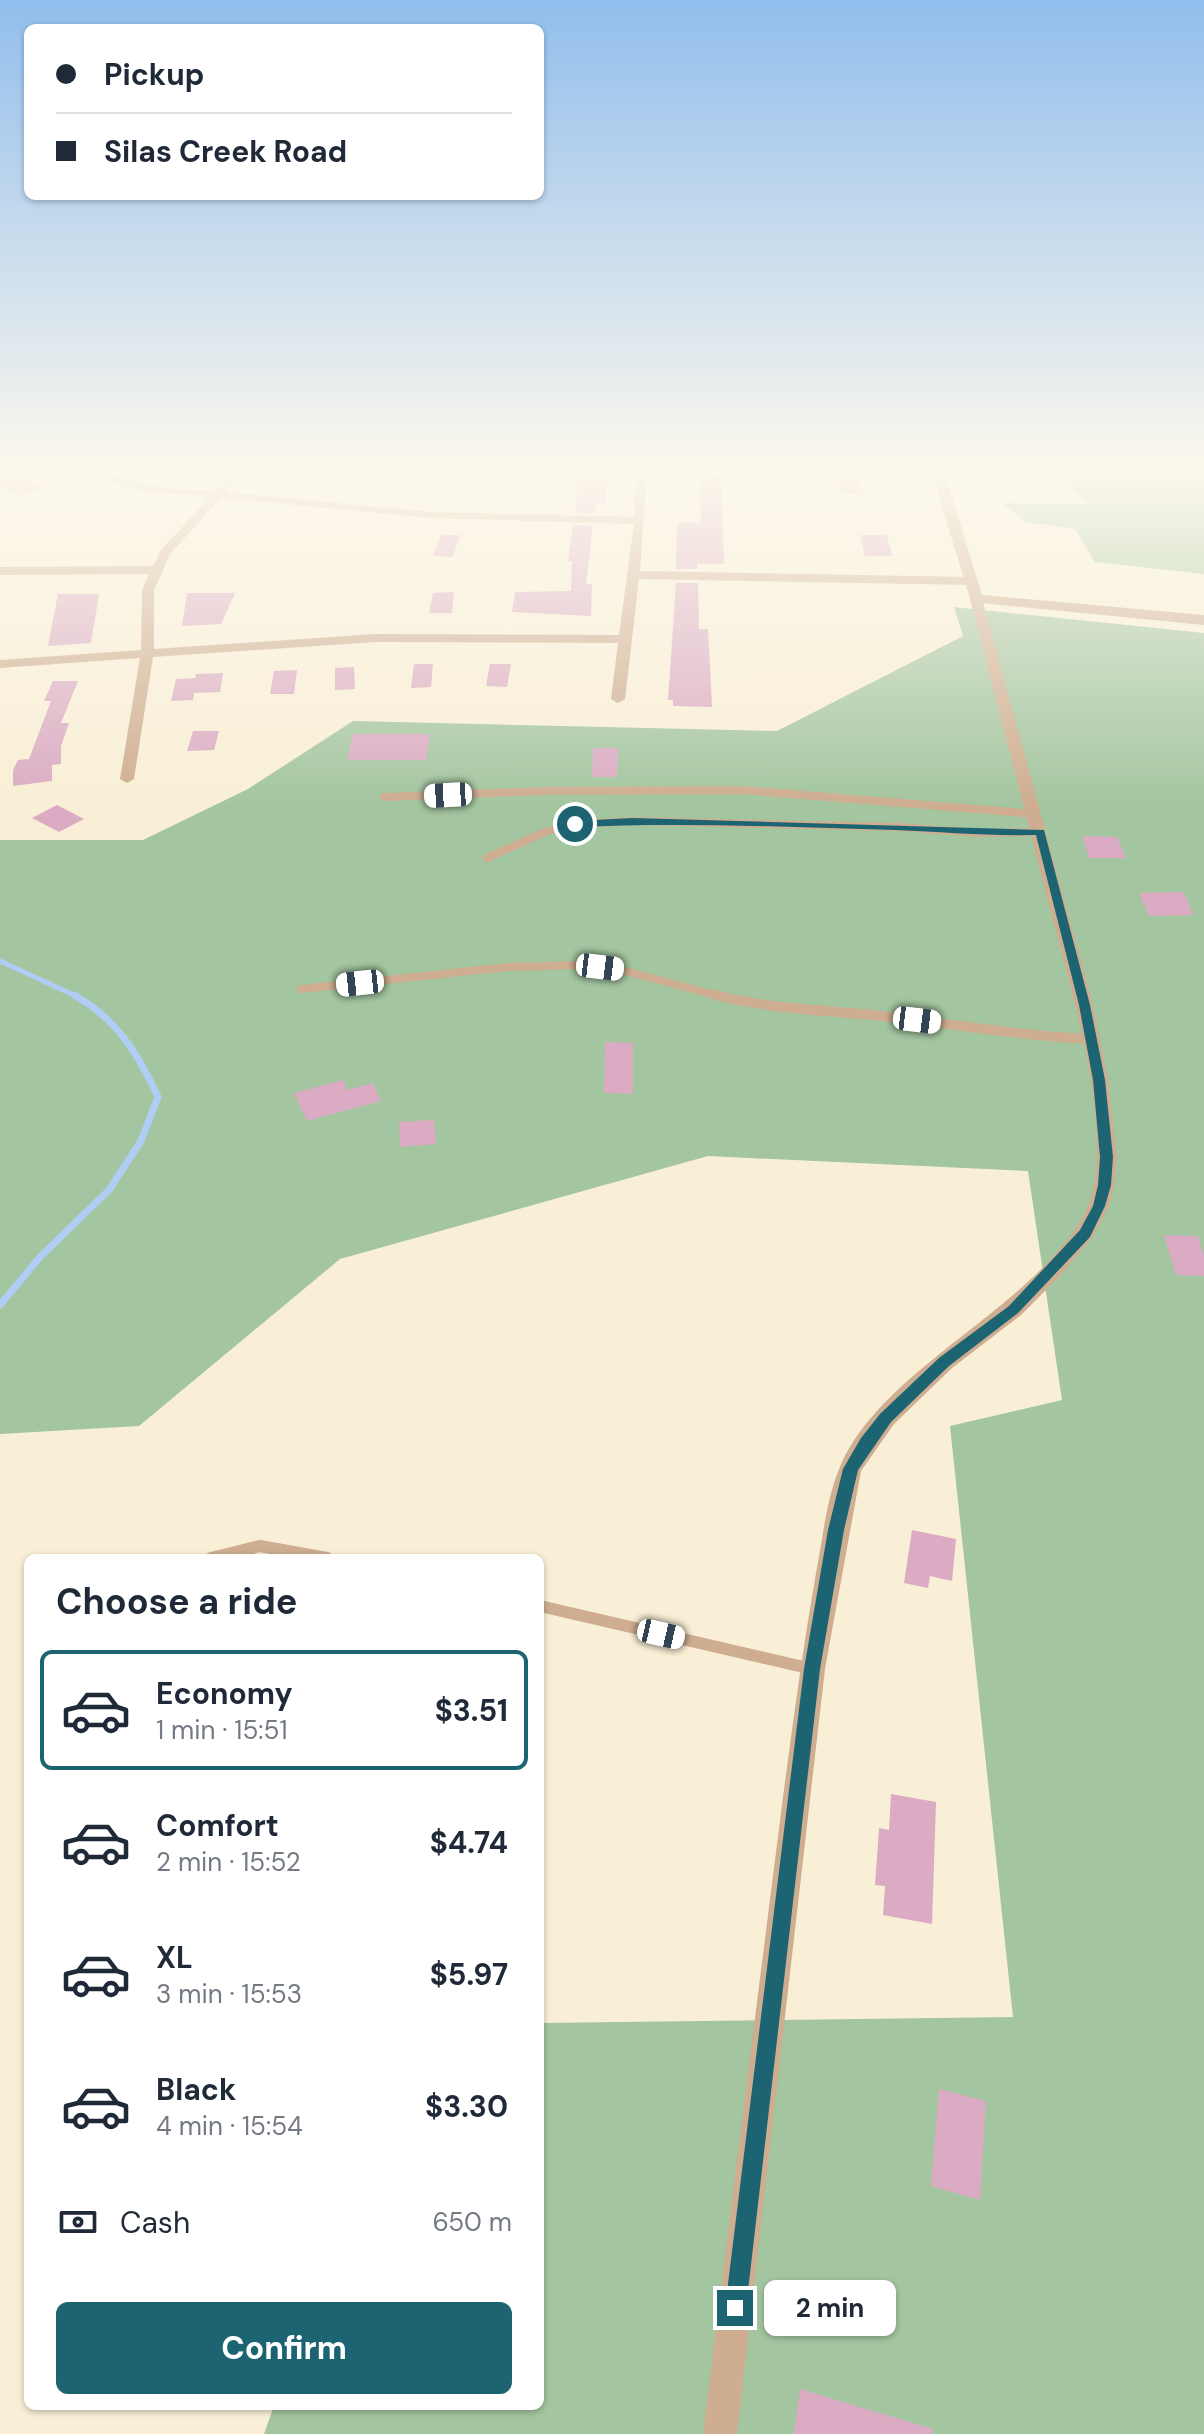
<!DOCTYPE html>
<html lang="en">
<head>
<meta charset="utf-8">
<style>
	:root { --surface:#fff; --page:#f2f2f3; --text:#1f2937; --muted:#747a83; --line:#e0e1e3; --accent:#1c6472 }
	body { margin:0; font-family:"DM Sans",sans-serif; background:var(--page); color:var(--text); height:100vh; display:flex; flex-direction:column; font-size:30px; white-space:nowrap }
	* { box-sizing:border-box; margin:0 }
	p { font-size:26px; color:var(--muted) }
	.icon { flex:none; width:44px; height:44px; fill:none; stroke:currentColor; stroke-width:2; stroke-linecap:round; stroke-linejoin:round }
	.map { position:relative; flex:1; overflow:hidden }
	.panel { position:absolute; left:24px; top:1554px; width:520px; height:856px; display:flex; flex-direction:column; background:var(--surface); border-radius:12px; box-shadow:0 2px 6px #0004 }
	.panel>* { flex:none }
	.guide { position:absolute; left:24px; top:24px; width:520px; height:176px; border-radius:12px; box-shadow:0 2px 6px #0004; display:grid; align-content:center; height:176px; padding:0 32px; background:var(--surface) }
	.end { position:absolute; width:36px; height:36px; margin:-18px; border:10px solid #1c6472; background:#fff; box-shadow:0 0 0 4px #fff }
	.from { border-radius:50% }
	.bubble { position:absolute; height:56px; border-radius:12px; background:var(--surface); box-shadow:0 2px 6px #0004; font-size:26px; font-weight:700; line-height:56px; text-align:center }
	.car { position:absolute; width:24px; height:48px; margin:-24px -12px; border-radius:10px; box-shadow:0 0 6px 2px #0007; background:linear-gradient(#fff 24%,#345 0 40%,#fff 0 76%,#345 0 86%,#fff 0) }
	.guide b { display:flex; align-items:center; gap:28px; height:76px; font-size:30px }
	.guide b+b { border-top:2px solid var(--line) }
	.guide i { width:20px; height:20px; background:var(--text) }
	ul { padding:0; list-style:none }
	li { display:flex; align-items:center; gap:24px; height:120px; margin:0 16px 12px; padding:0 16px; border:4px solid transparent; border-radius:12px }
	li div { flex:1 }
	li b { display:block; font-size:30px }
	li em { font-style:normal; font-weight:700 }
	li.selected { border-color:var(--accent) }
	li>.icon { width:72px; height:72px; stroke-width:1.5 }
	h2 { padding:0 32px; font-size:36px; line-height:96px }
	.pay { display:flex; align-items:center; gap:20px; height:88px; padding:0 32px; font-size:30px }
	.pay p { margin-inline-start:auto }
	.primary-button { display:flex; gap:16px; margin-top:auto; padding:16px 32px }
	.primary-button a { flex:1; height:92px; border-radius:12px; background:var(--accent); color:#fff; font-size:32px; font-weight:700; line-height:92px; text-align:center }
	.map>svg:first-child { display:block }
	.forest { fill:#a3c59f }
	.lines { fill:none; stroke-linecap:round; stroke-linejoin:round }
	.stream-far1 { stroke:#b0cdf5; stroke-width:5 }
	.stream { stroke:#b0cdf5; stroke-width:7 }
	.building { fill:#daabc3 }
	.service-far2 { stroke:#cead90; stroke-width:8 }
	.service-far1 { stroke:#cead90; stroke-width:10 }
	.service { stroke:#cead90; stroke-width:12 }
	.minor { fill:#cead90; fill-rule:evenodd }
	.tertiary { fill:#cead90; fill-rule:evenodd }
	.route { fill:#1c6472 }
</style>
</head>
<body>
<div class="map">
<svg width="1204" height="2434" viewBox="0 0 1204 2434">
	<rect width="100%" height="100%" fill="#f9efd6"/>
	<g class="forest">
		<path d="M1049,467H1204V574L1095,562L1075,529L1026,522L1002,503L1089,504Z"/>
		<path d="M954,607L1204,633V2434H264L274,2406H540V2023L1013,2017L950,1426L1062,1400L1028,1171L708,1156L340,1259L139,1426L0,1434V840H143L248,789L353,721L777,731L963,636Z"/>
	</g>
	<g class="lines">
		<path class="stream-far1" d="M0,961L78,997"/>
		<path class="stream" d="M0,1305L40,1257L109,1190L141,1141L158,1097C138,1054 117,1019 74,995"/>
	</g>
	<g class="building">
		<path d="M0,467H5L45,487L19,495L0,486Z"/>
		<path d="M578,467H606V503H596L595,513H575Z"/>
		<path d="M837,467H858L863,494H841Z"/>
		<path d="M699,475L721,476L724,564H697V569H676L677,523H701Z"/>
		<path d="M573,525L593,526L586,584H592L591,616L512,612L515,592L571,591L572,561H568Z"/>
		<path d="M441,535H460L453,557L433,556Z"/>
		<path d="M860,535H887L892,556H865Z"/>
		<path d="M676,583H698L699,629H708L712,707L673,706V700H668Z"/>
		<path d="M454,592L452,613H429L433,593Z"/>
		<path d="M187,593H235L221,624L182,626Z"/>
		<path d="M58,594H99L91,643L48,646Z"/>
		<path d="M414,664H433L431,687L411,688Z"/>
		<path d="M490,664H511L507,687L486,686Z"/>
		<path d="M354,667L355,689L335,690V668Z"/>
		<path d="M297,670L294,694H270L274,671Z"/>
		<path d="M223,673L220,692L194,693L193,700L171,701L176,679L195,678L196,674Z"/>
		<path d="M53,681H78L61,723H69L61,746V764L52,765V781L13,786V770L18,760L29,759L51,701H44Z"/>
		<path d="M193,731H219L214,750L187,751Z"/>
		<path d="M353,734H430L426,760H347Z"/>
		<path d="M593,748H618L617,777H592Z"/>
		<path d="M57,805L84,819L59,832L32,818Z"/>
		<path d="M1082,836L1117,837L1126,858H1089Z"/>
		<path d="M1183,892L1194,915L1149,916L1139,893Z"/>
		<path d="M605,1042L633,1043V1094L604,1093Z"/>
		<path d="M343,1080L348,1090L373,1083L381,1101L307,1121L294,1093Z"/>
		<path d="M434,1120L436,1144L400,1147L399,1122Z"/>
		<path d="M1164,1235L1198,1236L1204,1256V1276L1176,1275Z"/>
		<path d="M912,1530L956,1539L952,1581L930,1576L928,1588L904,1583Z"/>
		<path d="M891,1794L936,1802L932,1924L883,1915L885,1886L875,1885L879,1828L889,1830Z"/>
		<path d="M939,2089L986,2101L980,2200L931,2186Z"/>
		<path d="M800,2389L933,2429L932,2434H794Z"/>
	</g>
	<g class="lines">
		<g class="service-far2">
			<path d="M384,797L544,791L742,790L1035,814"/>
			<path d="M487,858L545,832L575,824L633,821L899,827L979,833L1040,832"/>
			<path d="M301,989L508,967L579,965L621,970L723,997"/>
		</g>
		<path class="service-far1" d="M715,995C773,1010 832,1010 891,1017C958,1025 1024,1036 1091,1039"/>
		<g class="service">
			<path d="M211,1558L260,1546L327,1558"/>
			<path d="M540,1606L812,1669"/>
		</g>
		<g class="minor">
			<path d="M80,467C102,467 124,480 147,484C169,489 193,489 216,491L238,467H249L227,492L432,512L634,517L637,467H647L640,571L971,577L977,581L971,585L639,579L625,699L618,703L611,699L618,643L376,642L153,657L134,779L127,783L120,779L140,658L0,668V660L141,650L142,590L149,574L0,575V567L153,566L161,550L210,497C171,493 111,492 80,467ZM221,498L432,518L634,524L619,635L376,634L154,649V590L170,554Z"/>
			<path d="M976,595L982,599L1093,1005L1108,1080L1117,1157L1114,1185L1109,1206L1092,1238L1059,1277L1021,1315L952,1368L894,1424L861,1471L825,1669L737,2434H703C729,2222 756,2010 783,1797C793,1722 803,1647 816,1573C823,1539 826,1499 840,1467C875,1382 996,1324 1056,1253C1074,1233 1089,1214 1094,1186C1108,1108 1069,982 1049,905C1023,803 996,701 970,599Z"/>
		</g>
		<path class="tertiary" d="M930,467H943L982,595L1204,615V625L971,602Z"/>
	</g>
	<linearGradient id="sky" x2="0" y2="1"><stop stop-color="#91beed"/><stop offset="0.58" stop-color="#fcf8ed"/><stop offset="1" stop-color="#fcf8ed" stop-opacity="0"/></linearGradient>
	<rect width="1204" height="808" fill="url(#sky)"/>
	<path class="route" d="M633,818L1044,830L1090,1005L1105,1080L1113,1157L1111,1185L1105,1206L1090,1237L1018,1313L949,1366L891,1422L858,1470L844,1530L820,1669L746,2308L743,2315L735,2319L728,2315L725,2308L804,1669L828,1530L843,1469L861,1438L880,1414L939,1358L1009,1306L1080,1230L1093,1206L1098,1185L1100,1157L1093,1080L1079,1005L1036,835C988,836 942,832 895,830C789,827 681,822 575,827L570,824L575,821Z"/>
</svg>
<i class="end from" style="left:575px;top:824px"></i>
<i class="end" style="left:735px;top:2308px"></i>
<div class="bubble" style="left:764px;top:2280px;width:132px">2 min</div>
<i class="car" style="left:448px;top:795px;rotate:267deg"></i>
<i class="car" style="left:600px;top:967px;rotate:97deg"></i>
<i class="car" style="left:360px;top:983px;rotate:264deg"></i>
<i class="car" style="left:917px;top:1020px;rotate:97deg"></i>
<i class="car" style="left:661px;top:1634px;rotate:103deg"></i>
<div class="guide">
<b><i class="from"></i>Pickup</b>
<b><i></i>Silas Creek Road</b>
</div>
<section class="panel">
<h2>Choose a ride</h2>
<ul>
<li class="selected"><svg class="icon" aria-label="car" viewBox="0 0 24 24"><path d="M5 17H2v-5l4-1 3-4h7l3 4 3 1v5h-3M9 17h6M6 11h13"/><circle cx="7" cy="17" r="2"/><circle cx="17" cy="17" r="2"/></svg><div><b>Economy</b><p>1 min · 15:51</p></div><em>$3.51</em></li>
<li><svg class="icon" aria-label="car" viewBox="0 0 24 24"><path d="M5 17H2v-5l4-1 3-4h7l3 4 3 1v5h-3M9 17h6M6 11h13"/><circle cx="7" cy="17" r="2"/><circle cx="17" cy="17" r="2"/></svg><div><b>Comfort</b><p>2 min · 15:52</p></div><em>$4.74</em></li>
<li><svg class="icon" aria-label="car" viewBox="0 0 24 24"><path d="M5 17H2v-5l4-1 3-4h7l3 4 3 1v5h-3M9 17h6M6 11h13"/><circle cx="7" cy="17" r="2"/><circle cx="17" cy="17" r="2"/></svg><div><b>XL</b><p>3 min · 15:53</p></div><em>$5.97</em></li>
<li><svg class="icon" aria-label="car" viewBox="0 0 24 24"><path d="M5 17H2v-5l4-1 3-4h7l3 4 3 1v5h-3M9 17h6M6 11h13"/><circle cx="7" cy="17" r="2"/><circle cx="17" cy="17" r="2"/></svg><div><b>Black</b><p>4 min · 15:54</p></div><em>$3.30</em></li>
</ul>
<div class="pay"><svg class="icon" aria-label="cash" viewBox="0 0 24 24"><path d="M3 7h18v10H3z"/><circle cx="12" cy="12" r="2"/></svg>Cash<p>650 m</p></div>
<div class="primary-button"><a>Confirm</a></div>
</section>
</div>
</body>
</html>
